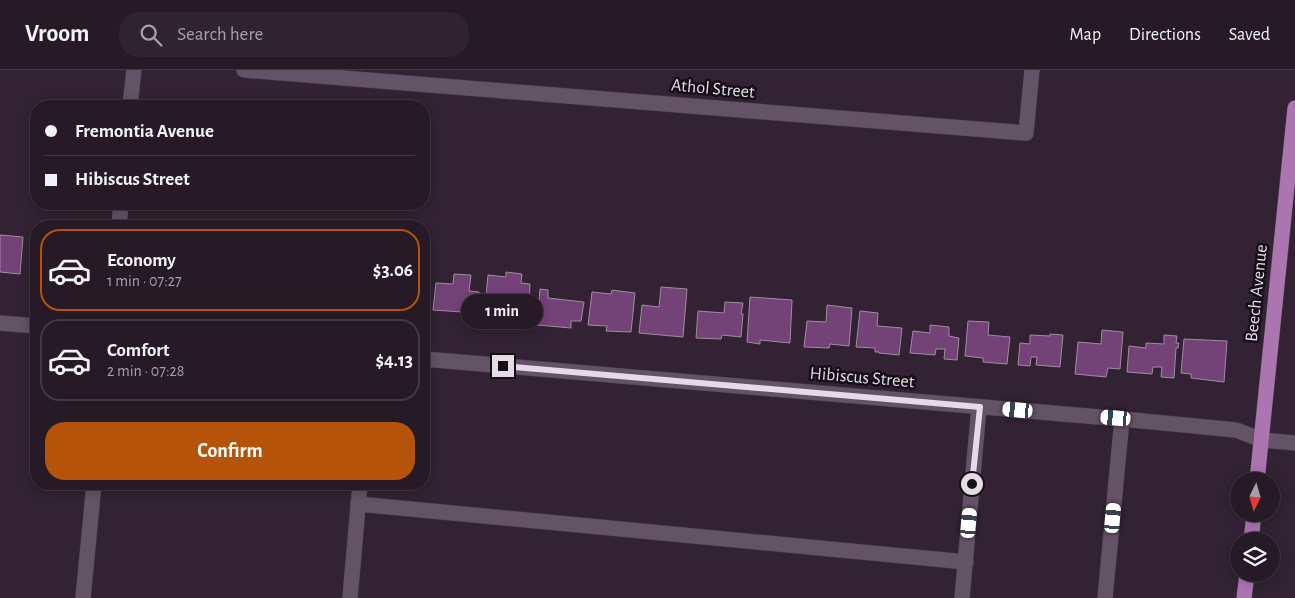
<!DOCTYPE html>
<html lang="en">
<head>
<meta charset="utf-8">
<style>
	:root { --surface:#261a26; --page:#2e232e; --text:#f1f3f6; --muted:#a4a1a7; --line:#423843; --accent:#b45309 }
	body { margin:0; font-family:"Alegreya Sans",sans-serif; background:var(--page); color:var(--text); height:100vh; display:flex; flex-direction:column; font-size:19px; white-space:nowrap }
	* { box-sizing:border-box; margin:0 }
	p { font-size:16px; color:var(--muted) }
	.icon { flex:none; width:28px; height:28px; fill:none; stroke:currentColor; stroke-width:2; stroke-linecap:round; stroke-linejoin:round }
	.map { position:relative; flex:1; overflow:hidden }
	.side { position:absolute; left:30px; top:150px; width:400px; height:270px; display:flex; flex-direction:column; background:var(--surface); border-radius:20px; box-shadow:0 2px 12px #0003,0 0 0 1px var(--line) }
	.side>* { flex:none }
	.banner { position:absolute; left:30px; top:30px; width:400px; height:110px; border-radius:20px; box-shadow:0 2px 12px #0003,0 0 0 1px var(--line); display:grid; align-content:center; height:110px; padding:0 15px; background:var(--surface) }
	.needle { width:32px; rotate:185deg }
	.controls { position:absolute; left:1230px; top:402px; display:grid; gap:10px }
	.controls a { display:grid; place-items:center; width:50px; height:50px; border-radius:50%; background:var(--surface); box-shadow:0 2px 12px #0003,0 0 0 1px var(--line); font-size:25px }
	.end { position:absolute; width:22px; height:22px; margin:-11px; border:6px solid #e5dae6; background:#111; box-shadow:0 0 0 2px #111 }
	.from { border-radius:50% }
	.bubble { position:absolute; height:35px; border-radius:18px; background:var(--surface); box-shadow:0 2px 12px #0003,0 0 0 1px var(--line); font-size:16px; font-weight:700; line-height:35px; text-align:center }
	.car { position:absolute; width:15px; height:30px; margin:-15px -8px; border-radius:6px; box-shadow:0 0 4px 1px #0007; background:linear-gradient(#fff 24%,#345 0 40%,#fff 0 76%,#345 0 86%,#fff 0) }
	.banner b { display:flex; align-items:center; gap:18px; height:48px; font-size:19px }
	.banner b+b { border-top:1px solid var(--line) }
	.banner i { width:12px; height:12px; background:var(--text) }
	ul { padding:9px 0 0; list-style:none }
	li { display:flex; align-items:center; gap:15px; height:82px; margin:0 10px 8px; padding:0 5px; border:2px solid var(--line); border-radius:20px }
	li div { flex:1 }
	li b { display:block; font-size:19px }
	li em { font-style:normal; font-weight:700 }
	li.current { border-color:var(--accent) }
	li>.icon { width:45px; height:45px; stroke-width:1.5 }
	.cta { display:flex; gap:10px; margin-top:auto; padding:10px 15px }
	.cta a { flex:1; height:58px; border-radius:20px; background:var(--accent); color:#fff; font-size:20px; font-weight:700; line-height:58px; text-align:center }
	header { display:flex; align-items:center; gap:30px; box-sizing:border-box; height:70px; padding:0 25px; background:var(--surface); border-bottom:1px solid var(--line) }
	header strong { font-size:24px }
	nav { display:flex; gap:28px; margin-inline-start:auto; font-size:18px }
	.search { width:350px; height:45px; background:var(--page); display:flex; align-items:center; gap:12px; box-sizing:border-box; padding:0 18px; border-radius:20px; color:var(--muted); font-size:19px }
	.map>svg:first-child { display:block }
	.building { fill:#734377; stroke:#a08ba1 }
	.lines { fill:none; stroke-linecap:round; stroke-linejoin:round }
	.minor-casing { stroke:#4b3d4c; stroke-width:16 }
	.major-casing { stroke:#4b3d4c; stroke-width:16 }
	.minor { stroke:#645266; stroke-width:15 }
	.major { stroke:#ab75b0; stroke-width:15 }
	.route { stroke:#e5dae6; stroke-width:6 }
	.labels { text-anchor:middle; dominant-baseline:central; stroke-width:5; stroke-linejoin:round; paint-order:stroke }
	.street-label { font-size:18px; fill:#e5dae6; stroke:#160e16 }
</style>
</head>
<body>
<header>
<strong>Vroom</strong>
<div class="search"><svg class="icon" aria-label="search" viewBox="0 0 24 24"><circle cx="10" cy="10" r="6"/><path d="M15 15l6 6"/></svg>Search here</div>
<nav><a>Map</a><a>Directions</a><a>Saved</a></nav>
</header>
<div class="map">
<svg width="1295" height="528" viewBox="0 0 1295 528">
	<rect width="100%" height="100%" fill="#322233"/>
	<g class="building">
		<path d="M0,165L23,167L20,204L0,202Z"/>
		<path d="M506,202L522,204L521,213L530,214L528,254L502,252V247L484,245L488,205L506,207Z"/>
		<path d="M454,204L471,205L469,221L479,222L477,243L433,240L436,213L453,214Z"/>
		<path d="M661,217L687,219L683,267L639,263L642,235L659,237Z"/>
		<path d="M540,219L548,220V228L584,232L581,251H571V258L537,255Z"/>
		<path d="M612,220L635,223L631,262L606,261L607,256L588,255L592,222L611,224Z"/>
		<path d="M750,227L792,230L790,273L760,270V274L747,272Z"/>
		<path d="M725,232L743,233L741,244H743L741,267L722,265L721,269L696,268L698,241L724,243Z"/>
		<path d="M827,235L852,238L849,276L830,274L829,278L804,277L807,251L826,252Z"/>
		<path d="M860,241L878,243L877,256L902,258L899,285L879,283V282H875V278L856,277Z"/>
		<path d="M968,251L989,252L988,265L1010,267L1007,294L983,292V288L965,286Z"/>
		<path d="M930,255L949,257V266L959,268L957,290L944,289L945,279H936L935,285L910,283L913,261L930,263Z"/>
		<path d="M1102,260L1123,262L1120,299L1108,298L1106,307L1075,304L1078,272L1101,274Z"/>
		<path d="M1050,264L1063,265L1060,297L1036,295L1037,287H1031L1030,296L1018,295L1020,273L1030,274V265L1050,266Z"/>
		<path d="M1164,265L1177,266L1176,273H1179L1178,278H1176L1174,308L1161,307L1162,297H1153L1152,304L1127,302L1129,276L1146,278V273L1164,274Z"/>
		<path d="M1184,269L1227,271L1224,312L1191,308V304L1181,303Z"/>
	</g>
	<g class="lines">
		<defs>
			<g id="minor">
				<path d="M244,0L1026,63L1032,0"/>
				<path d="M130,36L134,0"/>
				<path d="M119,156L121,134"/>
				<path d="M0,253L36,256"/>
				<path d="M424,289L1122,349L1236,360L1262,370L1295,373"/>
				<path d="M358,434L966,492"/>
				<path d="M83,528L94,414"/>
				<path d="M350,528L360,414"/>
				<path d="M962,528L979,337"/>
				<path d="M1105,528L1122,349"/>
			</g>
			<g id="major">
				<path d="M1257,411L1295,38"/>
				<path d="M1251,471L1254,444"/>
				<path d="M1244,528L1247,504"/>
			</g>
		</defs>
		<use href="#minor" class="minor-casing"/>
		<use href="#major" class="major-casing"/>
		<use href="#minor" class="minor"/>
		<use href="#major" class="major"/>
	</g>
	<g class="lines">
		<path class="route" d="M503,296L980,337L972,414"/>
	</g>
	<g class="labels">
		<g class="street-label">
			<text transform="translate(713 19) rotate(5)">Athol Street</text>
			<text transform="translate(1257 223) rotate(-84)">Beech Avenue</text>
			<text transform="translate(862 308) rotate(5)">Hibiscus Street</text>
		</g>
	</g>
</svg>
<div class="controls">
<a><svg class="needle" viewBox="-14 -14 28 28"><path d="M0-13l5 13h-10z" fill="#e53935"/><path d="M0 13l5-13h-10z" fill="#a4a1a7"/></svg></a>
<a><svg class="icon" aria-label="layers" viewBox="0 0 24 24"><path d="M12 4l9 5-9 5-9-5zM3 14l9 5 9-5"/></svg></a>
</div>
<i class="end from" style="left:972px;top:414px"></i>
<i class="end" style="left:503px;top:296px"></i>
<div class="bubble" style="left:461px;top:224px;width:82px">1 min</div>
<i class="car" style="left:1018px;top:340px;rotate:275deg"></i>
<i class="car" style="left:1116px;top:348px;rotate:275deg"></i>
<i class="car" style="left:1113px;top:448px;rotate:5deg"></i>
<i class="car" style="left:969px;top:453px;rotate:5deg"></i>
<div class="banner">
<b><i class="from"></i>Fremontia Avenue</b>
<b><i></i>Hibiscus Street</b>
</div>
<section class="side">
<ul>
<li class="current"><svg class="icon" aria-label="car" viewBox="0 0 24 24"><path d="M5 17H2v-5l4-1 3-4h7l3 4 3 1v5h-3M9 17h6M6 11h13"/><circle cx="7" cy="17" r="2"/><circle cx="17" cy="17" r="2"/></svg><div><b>Economy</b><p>1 min · 07:27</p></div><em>$3.06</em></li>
<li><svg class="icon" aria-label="car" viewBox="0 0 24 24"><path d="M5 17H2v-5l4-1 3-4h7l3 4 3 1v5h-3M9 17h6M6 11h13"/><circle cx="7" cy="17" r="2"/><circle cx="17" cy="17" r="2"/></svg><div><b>Comfort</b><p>2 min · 07:28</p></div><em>$4.13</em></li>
</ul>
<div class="cta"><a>Confirm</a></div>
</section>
</div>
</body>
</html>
